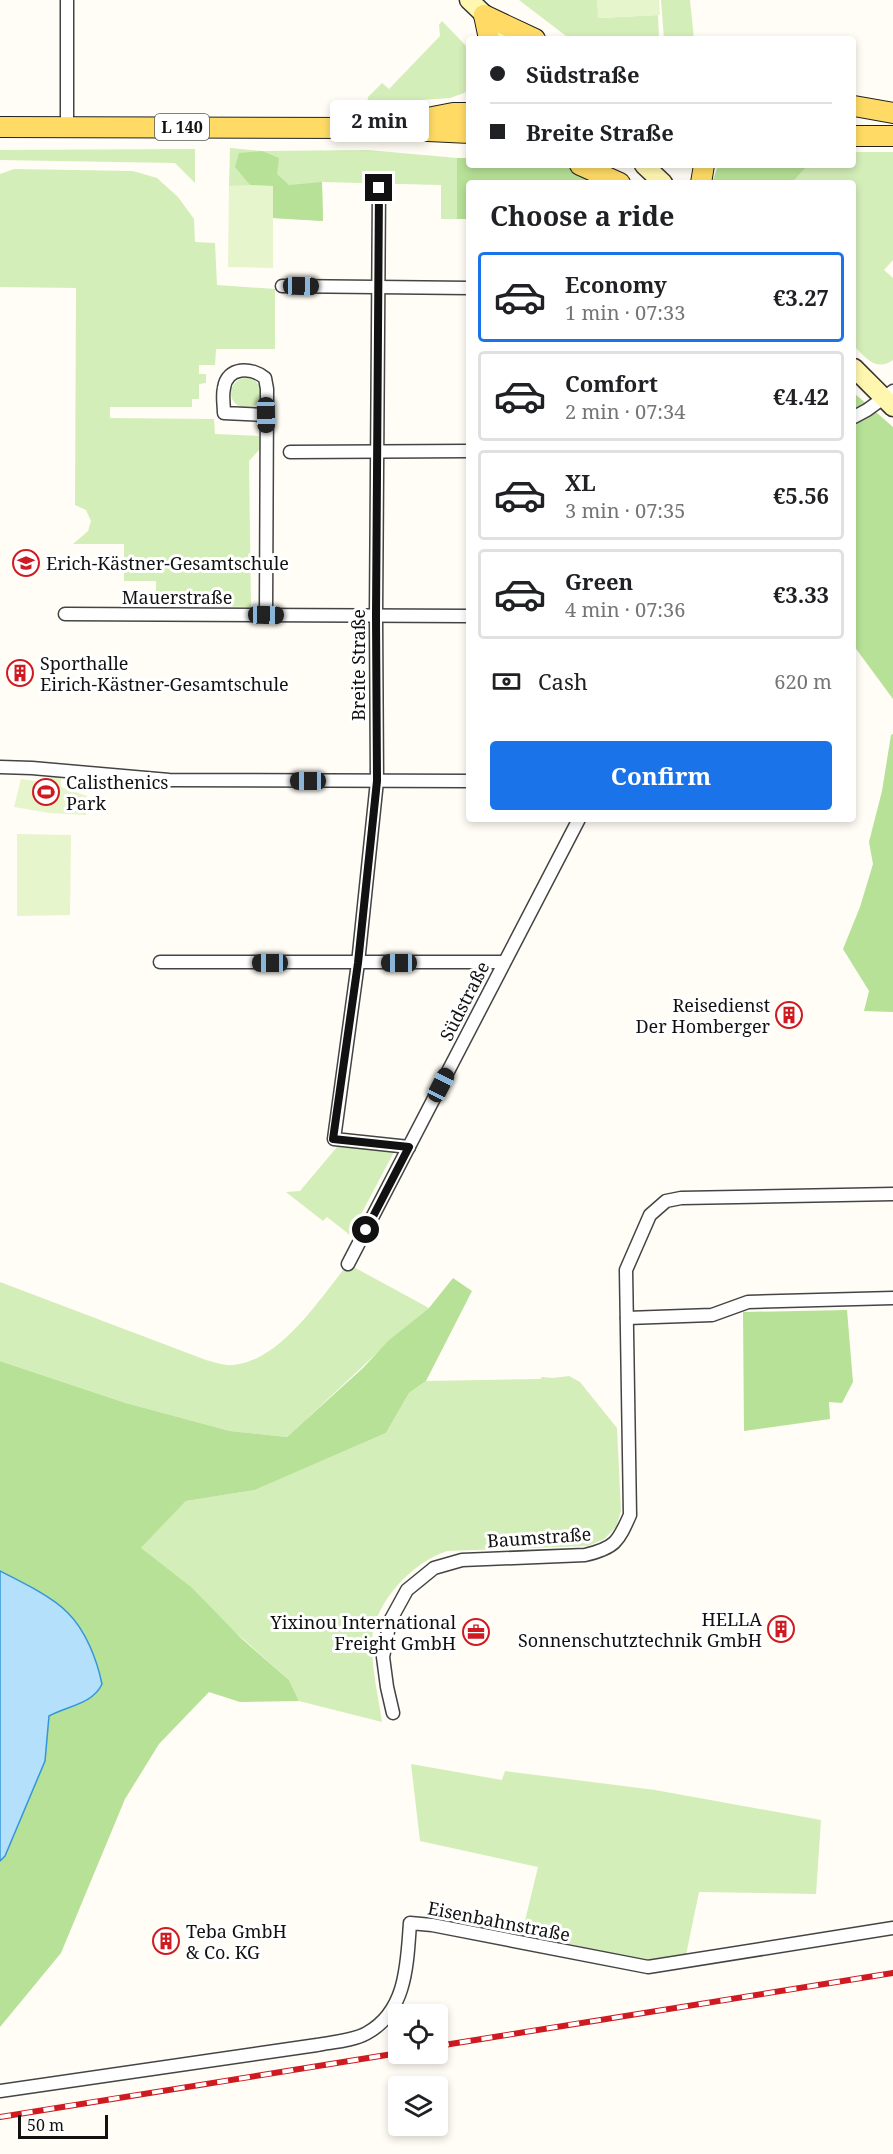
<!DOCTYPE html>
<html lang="en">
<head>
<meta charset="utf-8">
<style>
	:root { --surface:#fff; --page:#f6f6f6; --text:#202124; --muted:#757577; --line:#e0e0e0; --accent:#1a73e8 }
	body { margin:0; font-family:"Noto Serif",serif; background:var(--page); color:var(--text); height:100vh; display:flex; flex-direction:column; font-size:22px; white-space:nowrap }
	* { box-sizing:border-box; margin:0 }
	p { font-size:20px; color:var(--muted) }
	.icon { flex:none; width:33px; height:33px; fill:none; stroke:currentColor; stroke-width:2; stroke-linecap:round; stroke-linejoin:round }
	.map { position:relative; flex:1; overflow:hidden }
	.details { position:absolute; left:466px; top:180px; width:390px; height:642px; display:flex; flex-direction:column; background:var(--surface); border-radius:6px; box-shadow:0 3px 9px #0003 }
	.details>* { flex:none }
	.guide { position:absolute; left:466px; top:36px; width:390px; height:132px; border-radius:6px; box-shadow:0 3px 9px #0003; display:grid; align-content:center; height:132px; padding:0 24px; background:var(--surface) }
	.fabs { position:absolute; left:388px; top:2004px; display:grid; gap:12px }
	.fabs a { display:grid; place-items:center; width:60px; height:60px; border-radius:6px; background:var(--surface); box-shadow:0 3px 9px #0003; font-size:30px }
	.scale { position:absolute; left:18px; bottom:15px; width:90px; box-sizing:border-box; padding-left:6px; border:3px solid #111; border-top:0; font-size:16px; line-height:21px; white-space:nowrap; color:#111; -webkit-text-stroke:4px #fff; paint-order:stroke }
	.end { position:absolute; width:27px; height:27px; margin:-14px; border:8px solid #111; background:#fff; box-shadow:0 0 0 3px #fff }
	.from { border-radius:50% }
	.bubble { position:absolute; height:42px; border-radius:6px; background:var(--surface); box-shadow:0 3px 9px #0003; font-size:20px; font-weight:700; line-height:42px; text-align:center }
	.car { position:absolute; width:18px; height:36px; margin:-18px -9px; border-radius:8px; box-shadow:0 0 4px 2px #0007; background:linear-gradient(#222 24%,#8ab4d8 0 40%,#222 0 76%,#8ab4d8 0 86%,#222 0) }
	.guide b { display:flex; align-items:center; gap:21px; height:57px; font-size:22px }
	.guide b+b { border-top:2px solid var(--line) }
	.guide i { width:15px; height:15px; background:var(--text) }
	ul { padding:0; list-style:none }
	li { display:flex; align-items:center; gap:18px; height:90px; margin:0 12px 9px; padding:0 12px; border:3px solid var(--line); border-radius:6px }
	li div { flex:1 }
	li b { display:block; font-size:22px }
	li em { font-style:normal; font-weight:700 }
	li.on { border-color:var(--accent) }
	li>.icon { width:54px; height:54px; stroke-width:1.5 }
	h2 { padding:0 24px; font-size:27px; line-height:72px }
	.pay { display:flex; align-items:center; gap:15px; height:66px; padding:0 24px; font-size:22px }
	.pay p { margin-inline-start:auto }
	.cta { display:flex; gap:12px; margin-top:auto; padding:12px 24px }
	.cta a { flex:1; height:69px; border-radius:6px; background:var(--accent); color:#fff; font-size:24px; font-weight:700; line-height:69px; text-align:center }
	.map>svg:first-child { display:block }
	.green { fill:#d4eeb9 }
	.forest { fill:#b7e197 }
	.pitch { fill:#e6f5cc }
	.water { fill:#b4e0fc; stroke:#3496da; stroke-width:1.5 }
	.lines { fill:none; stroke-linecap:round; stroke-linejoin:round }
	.minor-casing { stroke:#444; stroke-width:15 }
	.secondary-casing { stroke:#333; stroke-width:21 }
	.primary-casing { stroke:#222; stroke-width:22 }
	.minor { stroke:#fff; stroke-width:12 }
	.secondary { stroke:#fff7b0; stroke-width:18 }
	.primary { stroke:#ffdb65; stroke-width:20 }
	.rail-casing { stroke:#d01a21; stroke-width:6 }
	.rail { stroke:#fff; stroke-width:4; stroke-dasharray:11; stroke-linecap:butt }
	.route { stroke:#111; stroke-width:8 }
	.labels { text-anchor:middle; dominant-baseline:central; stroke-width:6; stroke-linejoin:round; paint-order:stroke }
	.shield { fill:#fff; stroke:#585858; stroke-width:1.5 }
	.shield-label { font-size:16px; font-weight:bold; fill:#111 }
	.poi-label { font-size:18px; fill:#111; stroke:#fff; text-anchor:start }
	.street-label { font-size:18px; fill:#111; stroke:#fff }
</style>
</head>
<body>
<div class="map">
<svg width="893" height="2154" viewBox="0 0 893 2154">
	<rect width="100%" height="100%" fill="#fffdf5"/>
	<g class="green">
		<path d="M519,0H597L599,18L658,15L659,39H570Z"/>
		<path d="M661,0H690L694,39H664Z"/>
		<path d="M442,21L469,49V89L464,93L450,98L367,104L368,97L382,83L389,89L440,36L439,25Z"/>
		<path d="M230,148L262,151L368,150L457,158V219H441V185L322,182L323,221L273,218V186H229Z"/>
		<path d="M195,149V183L175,163L0,160V150Z"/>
		<path d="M854,152H893V260L884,270L893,278V360C876,372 866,358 854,346V183H792L808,165H854Z"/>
		<path d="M14,169L133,171L157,178L178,197L194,219L195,242L215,243L217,285L275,289V349H216L215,365H199V374H206V383L199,384V399H192V407H110V418L214,419L215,434L260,436V449L249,461L251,607L156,605V581H124V544H73L88,531L91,521L86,510L75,505L76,288L0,287V174Z"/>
		<circle cx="246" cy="393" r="15"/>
		<path d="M337,1147L395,1150L350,1235L327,1217L323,1221L286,1192L300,1191Z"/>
		<path d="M348,1264L429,1308C379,1348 335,1394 287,1437L230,1431L126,1403L0,1361V1282L206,1360C214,1362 225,1366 233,1365C281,1361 320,1298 348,1264Z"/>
		<path d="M569,1376L580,1382L617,1428L621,1511L616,1527L604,1539L588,1546L447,1551C413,1562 375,1601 372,1639C371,1666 378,1695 382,1722L299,1701L289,1680L141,1548L186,1501L255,1490L386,1433L409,1393L426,1381L540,1379L542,1377L553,1378Z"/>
		<path d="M411,1764L502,1780L505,1771L655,1790L821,1820L816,1894L699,1892L686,1955L647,1962L522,1933L538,1867L420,1841Z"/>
	</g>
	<g class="forest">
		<path d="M262,151L279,158L277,174L289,185L322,182L323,221L273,218V186L250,185L235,167L239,153Z"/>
		<path d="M457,158H469L470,165H564L608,183H470L469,219H457Z"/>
		<path d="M718,165H808L792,183H712Z"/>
		<path d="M854,393L893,427V699L854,646V489L856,483L854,479Z"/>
		<path d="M893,734V1012L864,1011L869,991L843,949L860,907L873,864L869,842L882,791L891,735Z"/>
		<path d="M453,1278L472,1291L426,1381L409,1393L386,1433L255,1490L186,1501L141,1548L191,1587L242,1639L289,1680L299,1701L240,1702L209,1692L159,1744L125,1799L61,1953L0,2027V1861L5,1856L45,1761L49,1715L66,1707L87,1701L28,1585L0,1571V1361L126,1403L230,1431L287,1437L364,1367L388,1341L429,1308Z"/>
		<path d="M847,1310L853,1382L842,1403L829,1402L830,1419L744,1431L743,1312Z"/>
	</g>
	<g class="pitch">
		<path d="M597,0H659L660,15L598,18Z"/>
		<path d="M250,185L273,186V268L228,267L229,186Z"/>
		<path d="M52,772L61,773V787L87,796L86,815L49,813L14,807L21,779L49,783Z"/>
		<path d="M17,834L71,835L70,915L17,916Z"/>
	</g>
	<path class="water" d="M0,1571C20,1581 53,1597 68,1613C86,1631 97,1660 102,1684C93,1704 67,1706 49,1716L45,1761L5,1856L0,1861Z"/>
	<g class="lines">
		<defs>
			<g id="minor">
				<path d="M67,127V0"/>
				<path d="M379,188L376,616L377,781L358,963L334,1139L409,1147"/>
				<path d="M282,286L470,288"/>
				<path d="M265,415L224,413C224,405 222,396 224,388C227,366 252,367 265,378L267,389L266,615"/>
				<path d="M854,417L867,410L893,391"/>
				<path d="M290,452L470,451"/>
				<path d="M65,614L470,616"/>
				<path d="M0,767L32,768L169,780L470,781"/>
				<path d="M160,962H504"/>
				<path d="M348,1264L579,819"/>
				<path d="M627,1318L712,1315L748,1302L893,1298"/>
				<path d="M393,1713L387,1687L383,1657L390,1621L407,1590L434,1568L462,1560L585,1555C615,1548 618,1542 630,1515L626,1270L650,1215L666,1201L681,1198L893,1194"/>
				<path d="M0,2091L317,2045C332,2042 353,2041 367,2033C407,2011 407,1963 410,1923L432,1925L648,1967L893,1928"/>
			</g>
			<g id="secondary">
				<path d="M469,0L510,39"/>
				<path d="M644,165L663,183"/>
				<path d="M854,368L893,407"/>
			</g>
			<g id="primary">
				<path d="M484,15L535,39"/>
				<path d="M484,15L489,39"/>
				<path d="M854,106L893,113"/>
				<path d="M407,122L453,113H470"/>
				<path d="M0,127L365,128L470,133"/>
				<path d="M854,136H893"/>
				<path d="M580,165L620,183"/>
				<path d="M701,183L704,165"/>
			</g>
		</defs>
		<use href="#minor" class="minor-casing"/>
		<use href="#secondary" class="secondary-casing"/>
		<use href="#primary" class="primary-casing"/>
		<use href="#minor" class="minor"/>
		<use href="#secondary" class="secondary"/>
		<use href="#primary" class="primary"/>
		<defs>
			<g id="rail">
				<path d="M438,2046L893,1973"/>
				<path d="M0,2117L399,2053"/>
			</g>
		</defs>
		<use href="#rail" class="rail-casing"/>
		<use href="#rail" class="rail"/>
	</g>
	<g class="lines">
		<path class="route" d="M366,1230L409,1147L333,1139L358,963L377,781L376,616L379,188"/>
	</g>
	<defs>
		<symbol id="school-ring" viewBox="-11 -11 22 22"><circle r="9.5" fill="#fff" stroke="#d01a21" stroke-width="1.5"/><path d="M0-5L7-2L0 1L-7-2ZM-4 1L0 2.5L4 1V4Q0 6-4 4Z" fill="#d01a21"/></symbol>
		<symbol id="building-ring" viewBox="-11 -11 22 22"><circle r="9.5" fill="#fff" stroke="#d01a21" stroke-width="1.5"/><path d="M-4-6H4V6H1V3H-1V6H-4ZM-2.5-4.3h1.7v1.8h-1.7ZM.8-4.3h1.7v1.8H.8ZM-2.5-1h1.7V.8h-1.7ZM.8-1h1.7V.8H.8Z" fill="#d01a21"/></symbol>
		<symbol id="stadium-ring" viewBox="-11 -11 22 22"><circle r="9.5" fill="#fff" stroke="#d01a21" stroke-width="1.5"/><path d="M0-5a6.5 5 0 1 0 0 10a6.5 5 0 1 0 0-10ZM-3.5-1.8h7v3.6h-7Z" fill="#d01a21"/></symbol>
		<symbol id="office-ring" viewBox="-11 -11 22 22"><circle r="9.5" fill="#fff" stroke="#d01a21" stroke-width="1.5"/><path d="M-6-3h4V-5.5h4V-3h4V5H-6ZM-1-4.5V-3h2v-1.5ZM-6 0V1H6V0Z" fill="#d01a21"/></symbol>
	</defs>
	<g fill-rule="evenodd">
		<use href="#school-ring" x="11" y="548" width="30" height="30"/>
		<use href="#building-ring" x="5" y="658" width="30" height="30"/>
		<use href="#stadium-ring" x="31" y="777" width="30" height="30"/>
		<use href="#building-ring" x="774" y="1000" width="30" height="30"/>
		<use href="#building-ring" x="766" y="1614" width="30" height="30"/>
		<use href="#office-ring" x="461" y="1617" width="30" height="30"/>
		<use href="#building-ring" x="151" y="1926" width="30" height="30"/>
	</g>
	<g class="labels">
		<rect class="shield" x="155" y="114" width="54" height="26" rx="4.5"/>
		<g class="shield-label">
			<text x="182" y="127">L 140</text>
		</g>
		<g class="poi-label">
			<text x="46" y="563">Erich-Kästner-Gesamtschule</text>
			<text x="40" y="663">Sporthalle<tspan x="40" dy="21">Eirich-Kästner-Gesamtschule</tspan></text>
			<text x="66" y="782">Calisthenics<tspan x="66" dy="21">Park</tspan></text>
			<text x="770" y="1005" text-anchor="end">Reisedienst<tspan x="770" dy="21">Der Homberger</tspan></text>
			<text x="762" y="1619" text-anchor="end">HELLA<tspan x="762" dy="21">Sonnenschutztechnik GmbH</tspan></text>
			<text x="456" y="1622" text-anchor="end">Yixinou International<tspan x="456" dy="21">Freight GmbH</tspan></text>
			<text x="186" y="1931">Teba GmbH<tspan x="186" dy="21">&amp; Co. KG</tspan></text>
		</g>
		<g class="street-label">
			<text x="177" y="597">Mauerstraße</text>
			<text transform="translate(358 665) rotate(-90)">Breite Straße</text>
			<text transform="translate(464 1001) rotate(-63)">Südstraße</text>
			<text transform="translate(539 1537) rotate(-4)">Baumstraße</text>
			<text transform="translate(499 1921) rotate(11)">Eisenbahnstraße</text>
		</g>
	</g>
</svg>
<div class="fabs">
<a><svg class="icon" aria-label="locate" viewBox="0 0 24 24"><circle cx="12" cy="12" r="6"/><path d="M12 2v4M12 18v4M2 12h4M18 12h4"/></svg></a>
<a><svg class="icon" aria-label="layers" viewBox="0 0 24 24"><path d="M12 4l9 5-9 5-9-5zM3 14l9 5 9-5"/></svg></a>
</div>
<div class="scale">50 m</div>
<i class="end from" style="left:366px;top:1230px"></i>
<i class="end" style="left:379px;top:188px"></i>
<div class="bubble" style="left:330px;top:100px;width:99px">2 min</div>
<i class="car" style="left:301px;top:286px;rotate:91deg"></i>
<i class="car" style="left:266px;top:415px;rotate:179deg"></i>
<i class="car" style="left:266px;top:615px;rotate:91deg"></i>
<i class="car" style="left:308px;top:781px;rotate:270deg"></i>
<i class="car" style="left:270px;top:963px;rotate:270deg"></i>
<i class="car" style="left:399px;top:963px;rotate:270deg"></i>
<i class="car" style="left:441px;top:1085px;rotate:27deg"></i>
<div class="guide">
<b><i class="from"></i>Südstraße</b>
<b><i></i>Breite Straße</b>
</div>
<section class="details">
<h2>Choose a ride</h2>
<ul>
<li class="on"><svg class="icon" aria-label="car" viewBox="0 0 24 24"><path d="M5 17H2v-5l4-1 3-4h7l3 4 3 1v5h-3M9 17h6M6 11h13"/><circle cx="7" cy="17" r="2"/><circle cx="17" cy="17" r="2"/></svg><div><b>Economy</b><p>1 min · 07:33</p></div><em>€3.27</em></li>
<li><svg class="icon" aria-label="car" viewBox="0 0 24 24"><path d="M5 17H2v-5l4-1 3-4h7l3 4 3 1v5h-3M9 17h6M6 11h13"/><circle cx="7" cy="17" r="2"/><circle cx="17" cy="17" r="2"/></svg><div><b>Comfort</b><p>2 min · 07:34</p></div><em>€4.42</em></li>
<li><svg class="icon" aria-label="car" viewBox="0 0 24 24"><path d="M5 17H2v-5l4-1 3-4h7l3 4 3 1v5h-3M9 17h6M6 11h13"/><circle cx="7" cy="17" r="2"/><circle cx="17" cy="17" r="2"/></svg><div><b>XL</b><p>3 min · 07:35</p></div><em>€5.56</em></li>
<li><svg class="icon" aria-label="car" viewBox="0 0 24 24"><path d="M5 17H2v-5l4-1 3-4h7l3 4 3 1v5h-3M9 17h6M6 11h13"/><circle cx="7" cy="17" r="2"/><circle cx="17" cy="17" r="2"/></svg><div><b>Green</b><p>4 min · 07:36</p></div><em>€3.33</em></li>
</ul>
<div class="pay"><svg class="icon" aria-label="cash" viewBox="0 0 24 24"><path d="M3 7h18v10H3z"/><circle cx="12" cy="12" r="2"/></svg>Cash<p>620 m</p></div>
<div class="cta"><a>Confirm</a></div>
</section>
</div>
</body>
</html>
